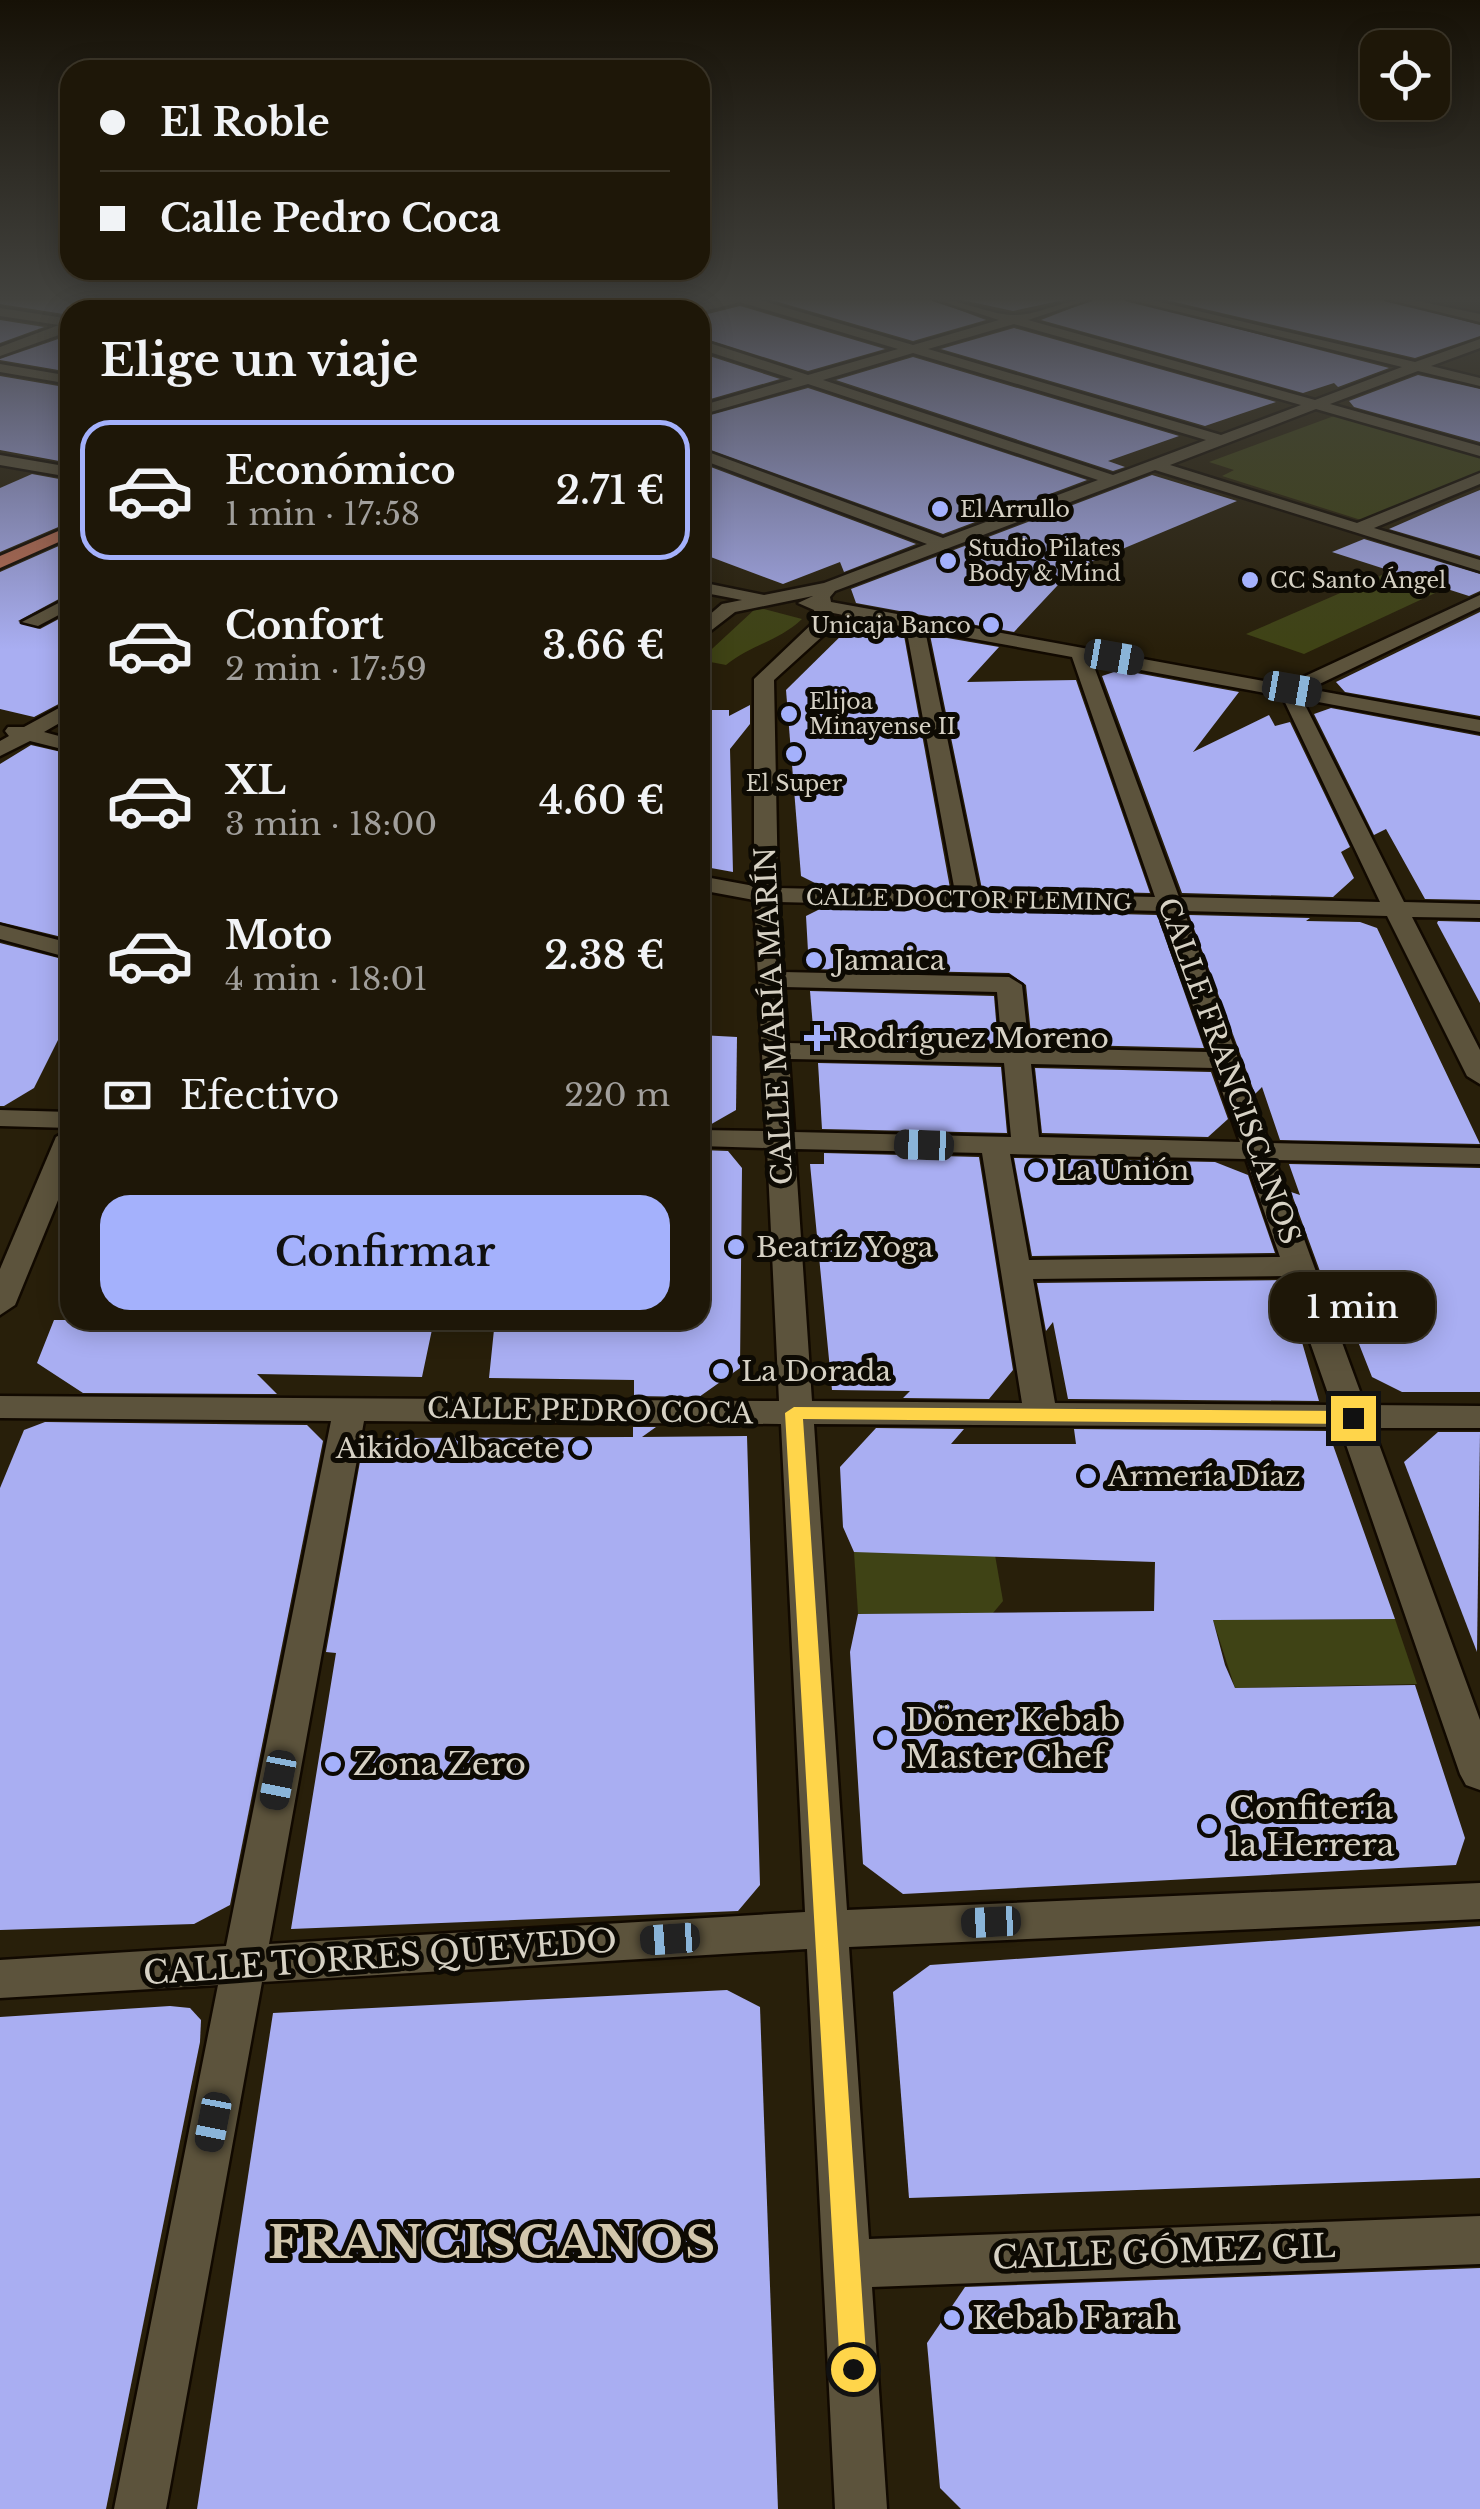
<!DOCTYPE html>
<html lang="es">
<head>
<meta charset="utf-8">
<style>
	:root { --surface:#1e1708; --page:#262012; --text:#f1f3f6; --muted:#a19f9c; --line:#3c3629; --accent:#a4b1fc }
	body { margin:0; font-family:"Libre Baskerville",serif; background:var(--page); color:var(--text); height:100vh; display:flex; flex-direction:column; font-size:38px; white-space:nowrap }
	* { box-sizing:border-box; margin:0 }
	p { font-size:32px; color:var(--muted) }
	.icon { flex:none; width:55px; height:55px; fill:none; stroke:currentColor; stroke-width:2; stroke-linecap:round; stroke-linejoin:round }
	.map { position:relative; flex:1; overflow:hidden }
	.side { position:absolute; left:60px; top:300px; width:650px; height:1030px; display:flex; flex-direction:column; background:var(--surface); border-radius:30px; box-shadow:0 5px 25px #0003,0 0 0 2px var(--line) }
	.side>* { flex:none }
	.top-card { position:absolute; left:60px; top:60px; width:650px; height:220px; border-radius:30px; box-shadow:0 5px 25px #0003,0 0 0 2px var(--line); display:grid; align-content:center; height:220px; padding:0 40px; background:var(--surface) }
	.controls { position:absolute; left:1360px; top:30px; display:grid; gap:20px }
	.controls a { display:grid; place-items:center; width:90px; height:90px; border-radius:20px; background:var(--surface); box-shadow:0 5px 25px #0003,0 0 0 2px var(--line); font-size:50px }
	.end { position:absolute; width:45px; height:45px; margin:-22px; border:12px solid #ffd54a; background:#111; box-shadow:0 0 0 5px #111 }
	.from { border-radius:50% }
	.bubble { position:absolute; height:70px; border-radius:30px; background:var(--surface); box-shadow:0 5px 25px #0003,0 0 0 2px var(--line); font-size:32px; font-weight:600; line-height:70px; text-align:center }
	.car { position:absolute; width:30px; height:60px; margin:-30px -15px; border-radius:12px; box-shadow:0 0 8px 2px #0007; background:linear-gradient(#222 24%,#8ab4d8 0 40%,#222 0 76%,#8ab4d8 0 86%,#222 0) }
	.top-card b { display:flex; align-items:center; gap:35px; height:95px; font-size:38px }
	.top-card b+b { border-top:2px solid var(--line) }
	.top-card i { width:25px; height:25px; background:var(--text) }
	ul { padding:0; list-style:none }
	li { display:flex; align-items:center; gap:30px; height:140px; margin:0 20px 15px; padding:0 20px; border:5px solid transparent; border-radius:30px }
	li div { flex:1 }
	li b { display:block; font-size:38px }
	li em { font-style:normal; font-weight:600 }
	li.selected { border-color:var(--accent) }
	li>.icon { width:90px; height:90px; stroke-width:1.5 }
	h2 { padding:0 40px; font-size:45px; line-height:120px }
	.pay { display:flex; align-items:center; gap:25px; height:110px; padding:0 40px; font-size:38px }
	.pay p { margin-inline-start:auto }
	.action { display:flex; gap:20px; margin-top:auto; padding:20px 40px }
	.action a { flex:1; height:115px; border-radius:30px; background:var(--accent); color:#111; font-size:40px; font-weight:600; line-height:115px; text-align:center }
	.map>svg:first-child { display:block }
	.green { fill:#3f4315 }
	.building { fill:#a9aef2 }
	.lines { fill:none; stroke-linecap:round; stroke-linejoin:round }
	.street-casing { stroke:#110900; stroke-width:5 }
	.primary-casing { stroke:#110900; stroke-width:5 }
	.street { fill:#5c533c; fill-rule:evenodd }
	.primary { fill:#b96e56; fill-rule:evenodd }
	.route { fill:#ffd54a }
	.poi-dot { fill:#a4b1fc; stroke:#0d0a03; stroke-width:4 }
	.labels { text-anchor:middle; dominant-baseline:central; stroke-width:10; stroke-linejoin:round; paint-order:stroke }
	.far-poi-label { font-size:22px; fill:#d6d1c4; stroke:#0d0a03; text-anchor:start }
	.far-street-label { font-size:22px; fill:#d6d1c4; stroke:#0d0a03 }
	.poi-label { font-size:28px; fill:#d6d1c4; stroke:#0d0a03; text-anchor:start }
	.street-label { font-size:28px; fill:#d6d1c4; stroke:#0d0a03 }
	.near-poi-label { font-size:32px; fill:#d6d1c4; stroke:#0d0a03; text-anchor:start }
	.near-street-label { font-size:32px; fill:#d6d1c4; stroke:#0d0a03 }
	.near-district-label { font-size:45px; font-weight:bold; letter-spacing:2.5px; fill:#d2c7ad; stroke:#0d0a03 }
</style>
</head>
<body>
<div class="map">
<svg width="1480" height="2509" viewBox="0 0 1480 2509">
	<rect width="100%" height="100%" fill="#281f0a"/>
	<g class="green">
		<path d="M1334,416L1480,457V471L1361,520L1222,476L1234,470L1209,462Z"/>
		<path d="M1391,571L1446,588L1304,654L1246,634Z"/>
		<path d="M764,609L802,619C779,641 751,645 726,665L700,660L754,610Z"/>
		<path d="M926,1551L995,1555L1003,1601L993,1613L858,1614L854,1552Z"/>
		<path d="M1395,1619L1417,1684L1235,1688L1213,1620Z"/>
	</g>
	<g class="building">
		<path d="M0,299H70V315L0,304Z"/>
		<path d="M768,299H930L986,320L913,341Z"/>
		<path d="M958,299H1068L1013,311Z"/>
		<path d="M1095,299H1123L1389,368L1338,387L1334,383L1303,393L1041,320Z"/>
		<path d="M1162,299H1382L1480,325V336L1415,358Z"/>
		<path d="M740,306L885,349L808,371L700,337V316Z"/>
		<path d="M0,320L44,327L0,343Z"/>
		<path d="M1014,328L1276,402L1205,426L941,349Z"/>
		<path d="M70,335V372L0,360V359Z"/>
		<path d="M700,353L780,379L700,402Z"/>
		<path d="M913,357L1179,436L1108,461L1125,467L1113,471L836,380Z"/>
		<path d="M1418,375L1480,389V442L1354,407L1349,401Z"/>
		<path d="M0,376L70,388V463L0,450Z"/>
		<path d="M808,388L1087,480L943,534L700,446V418Z"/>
		<path d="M700,463L916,544L844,572L840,562L783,584L700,553Z"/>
		<path d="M32,474L70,481V522L0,552V488Z"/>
		<path d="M1152,475L1237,501L1072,570L1014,632L856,603L851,589Z"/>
		<path d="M1480,490V556L1389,529L1446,504Z"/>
		<path d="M1364,539L1480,574V591L1469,596L1332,552Z"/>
		<path d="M70,541V593L18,621L40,629L70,613V698L34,717L0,709V572Z"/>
		<path d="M1480,612V716L1345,692L1336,682Z"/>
		<path d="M856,621L903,630L950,888L819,885L801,876L786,690Z"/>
		<path d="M930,635L999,647L967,682L1076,680L1150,893L982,889Z"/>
		<path d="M1120,670L1239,692L1193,752L1269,715L1275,726L1290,722L1350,847L1341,852L1354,878L1333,897L1182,893L1102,676Z"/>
		<path d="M750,705V724L730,749L733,872L700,866V710H729V716Z"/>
		<path d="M1331,708L1480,736V900L1425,899L1386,829L1374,835L1314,714Z"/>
		<path d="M31,745L70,754V939L0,922V764Z"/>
		<path d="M824,907L1157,915L1204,1048L1032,1044L1026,985L1009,973L809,969L806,916Z"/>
		<path d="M1189,915L1310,918L1306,921L1360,922L1377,928L1480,1144L1280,1140L1262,1087L1255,1094Z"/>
		<path d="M1438,921L1480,922V1003L1437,923Z"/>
		<path d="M0,943L70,961V1016L34,1088L4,1106H0Z"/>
		<path d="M810,991L994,996L998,1044L814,1040Z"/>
		<path d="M700,1035L737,1037L736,1110L708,1126H700Z"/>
		<path d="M818,1063L1001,1067L1007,1133L822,1129Z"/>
		<path d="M1035,1068L1211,1072L1228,1119L1208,1137L1042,1133Z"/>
		<path d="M700,1150L728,1151L742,1168L740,1368L699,1397L634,1396V1380L489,1378L495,1320H700Z"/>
		<path d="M824,1153L979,1157L1013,1370L989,1399L903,1398L910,1391L832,1390L810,1164H824Z"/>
		<path d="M1014,1158L1215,1162L1248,1175L1275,1253L1032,1256Z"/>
		<path d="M1289,1164L1480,1168V1392H1402L1372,1377L1342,1301L1332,1304L1291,1192L1300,1195Z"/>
		<path d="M1284,1280L1319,1401L1068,1399L1053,1322L1046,1331L1037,1283Z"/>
		<path d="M54,1320H434L422,1377L257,1374L277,1394L83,1393L37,1363Z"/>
		<path d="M45,1422L307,1425L323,1441L230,1905L194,1924L0,1930V1488L24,1430Z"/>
		<path d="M633,1427H656L642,1437L747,1436L760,1885L738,1911L291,1929L336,1653L326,1652L361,1456L393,1438L633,1437Z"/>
		<path d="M876,1428L964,1429L951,1444H1076L1074,1429L1328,1431L1395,1619L1213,1620L1225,1665L1235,1688L1415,1685L1465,1838L1456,1865L903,1894L863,1864L850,1652L858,1614L1154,1611L1155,1562L854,1552L843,1527L840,1467Z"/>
		<path d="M1438,1432H1480L1477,1652L1404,1462Z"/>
		<path d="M1480,1926V2178L909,2198L893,1992L930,1965Z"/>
		<path d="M727,1990L760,2007L778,2509H197L273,2013Z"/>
		<path d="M170,2006L190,2008L201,2020L200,2042L106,2509H0V2017Z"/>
		<path d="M1480,2268V2509H961L940,2488L927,2343L965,2287Z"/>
	</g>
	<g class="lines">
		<defs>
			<g id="street">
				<path d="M134,299H151L126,310H107Z"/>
				<path d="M218,299H248L306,310H272Z"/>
				<path d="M528,299H552L599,310H571Z"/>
				<path d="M723,299H756L913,345L999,320L934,299C961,299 986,314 1013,315C1038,316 1064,299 1091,299L1028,320L1315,400L1402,367L1127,299H1147L1415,362L1480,339V348L1431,366L1480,378V386L1418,371L1330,404L1480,446V456L1316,409L1170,465L1357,523L1480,473V484L1374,528L1480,560V571L1155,470L835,591L830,597L831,602L1286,685L1480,595V607L1309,689L1480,720V732L1302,699L1404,902L1480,904V918L1412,917L1480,1050V1084L1467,1076L1387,916L1184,911L1269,1143L1480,1148V1164L1275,1160L1365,1405L1480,1406V1428H1373L1480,1720V1790L1466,1785L1460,1774L1340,1427L814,1424L847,1910L1480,1883V1919L849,1947L869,2239L1480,2216V2264L872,2287L887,2509H835L807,1949L262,1982L166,2509H114L218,1985L0,1998V1960L226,1946L331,1421L0,1418V1396L779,1401L767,1148L700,1146V1130L766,1131L754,900L700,890V876L754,886V679L816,620L814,610L798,603L813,596L735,612L700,639V623L722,604L742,600L700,592V582L764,595L824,583L927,544L700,459V449L943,538L1098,480L808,384L700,415V406L793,379L700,349V340L808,375L898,349L740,302L700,312L685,310ZM1014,324L1301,405L1221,435L928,349ZM913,353L1206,440L1113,475L823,380ZM833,613L906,627L955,892L778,888L774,680L827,632ZM925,630L1072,657L1155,897L979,893ZM1092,661L1282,696L1380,902L1179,897ZM778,902L1160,911L1209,1052L1029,1048L1022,985L1009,977L783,972ZM784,987L997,992L1002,1048L788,1043ZM789,1059L1004,1063L1011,1137L794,1132ZM1031,1064L1214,1068L1240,1142L1039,1137ZM795,1149L982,1153L1022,1403L812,1401ZM1010,1154L1246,1159L1280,1257L1029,1260ZM1287,1276L1332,1405L1055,1403L1033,1279ZM364,1421L781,1424L805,1912L269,1944Z"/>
				<path d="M1386,299H1408L1480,314V322Z"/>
				<path d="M0,308L70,319V331L0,356V347L59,325L0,316Z"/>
				<path d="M0,364L70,376V384L0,372Z"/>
				<path d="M0,455L70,467V477L0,465Z"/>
				<path d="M70,597V609L38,626L22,622Z"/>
				<path d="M70,702V717L44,732L70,739V751L30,741L0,756V741L9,736L5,731L8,727H24Z"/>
				<path d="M0,925L70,943V958L0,939Z"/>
				<path d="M0,1110L70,1112V1128L0,1126Z"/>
				<path d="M70,1129V1171L15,1305L0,1315V1269L56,1137Z"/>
			</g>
			<g id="primary">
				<path d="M541,299H557L537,310H519Z"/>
				<path d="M70,526V537L0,568V556Z"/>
			</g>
		</defs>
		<use href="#street" class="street-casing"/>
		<use href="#primary" class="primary-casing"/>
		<use href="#street" class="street"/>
		<use href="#primary" class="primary"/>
	</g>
	<linearGradient id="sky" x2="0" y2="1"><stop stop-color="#161106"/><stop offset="0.46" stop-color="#42423e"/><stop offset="1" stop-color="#42423e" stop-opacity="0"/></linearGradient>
	<rect width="1480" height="650" fill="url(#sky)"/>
	<path class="route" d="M794,1407L1353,1411L1362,1418L1353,1424L803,1419L867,2369L863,2379L853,2383L844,2379L840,2369L785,1413Z"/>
	<g class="poi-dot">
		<circle cx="940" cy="509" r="10"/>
		<circle cx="948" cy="561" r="10"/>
		<circle cx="1250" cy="580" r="10"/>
		<circle cx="991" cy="625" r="10"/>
		<circle cx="789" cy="714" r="10"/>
		<circle cx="794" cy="754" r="10"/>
		<circle cx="814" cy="960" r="10"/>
		<path d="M812 1023h10v10h10v10h-10v10h-10v-10h-10v-10h10z"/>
		<circle cx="1036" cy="1170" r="10"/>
		<circle cx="736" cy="1247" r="10"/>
		<circle cx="721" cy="1371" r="10"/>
		<circle cx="580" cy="1448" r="10"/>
		<circle cx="1088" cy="1476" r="10"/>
		<circle cx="885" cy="1738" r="10"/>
		<circle cx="333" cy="1764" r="10"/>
		<circle cx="1209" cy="1826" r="10"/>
		<circle cx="952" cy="2318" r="10"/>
	</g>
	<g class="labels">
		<g class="far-poi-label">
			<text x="960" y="509">El Arrullo</text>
			<text x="968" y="548">Studio Pilates<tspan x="968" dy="25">Body &amp; Mind</tspan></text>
			<text x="1270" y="580">CC Santo Ángel</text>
			<text x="971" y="625" text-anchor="end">Unicaja Banco</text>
			<text x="809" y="701">Elijoa<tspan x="809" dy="25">Minayense II</tspan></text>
			<text x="794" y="783" text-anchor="middle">El Super</text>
		</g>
		<g class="far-street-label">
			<text transform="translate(969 900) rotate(1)">CALLE DOCTOR FLEMING</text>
		</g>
		<g class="poi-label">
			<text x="834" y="960">Jamaica</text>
			<text x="837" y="1038">Rodríguez Moreno</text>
			<text x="1056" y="1170">La Unión</text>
			<text x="756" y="1247">Beatríz Yoga</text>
			<text x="741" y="1371">La Dorada</text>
			<text x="560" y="1448" text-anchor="end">Aikido Albacete</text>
			<text x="1108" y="1476">Armería Díaz</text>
		</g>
		<g class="street-label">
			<text transform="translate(774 1016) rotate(-93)">CALLE MARÍA MARÍN</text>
			<text transform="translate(1229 1071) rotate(70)">CALLE FRANCISCANOS</text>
			<text transform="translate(590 1411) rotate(1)">CALLE PEDRO COCA</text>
		</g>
		<g class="near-poi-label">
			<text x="905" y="1720">Döner Kebab<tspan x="905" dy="37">Master Chef</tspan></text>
			<text x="353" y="1764">Zona Zero</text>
			<text x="1229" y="1808">Confitería<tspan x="1229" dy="37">la Herrera</tspan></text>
			<text x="972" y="2318">Kebab Farah</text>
		</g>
		<g class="near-street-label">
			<text transform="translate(380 1957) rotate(-4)">CALLE TORRES QUEVEDO</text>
			<text transform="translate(1164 2252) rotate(-2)">CALLE GÓMEZ GIL</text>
		</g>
		<g class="near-district-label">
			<text x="493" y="2242">FRANCISCANOS</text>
		</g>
	</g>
</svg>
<div class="controls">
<a><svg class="icon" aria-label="locate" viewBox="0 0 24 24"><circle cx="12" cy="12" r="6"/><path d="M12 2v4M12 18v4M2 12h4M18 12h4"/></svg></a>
</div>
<i class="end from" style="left:853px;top:2369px"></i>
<i class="end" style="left:1353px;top:1418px"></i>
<div class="bubble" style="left:1270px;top:1272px;width:165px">1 min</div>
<i class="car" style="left:1114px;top:657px;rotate:100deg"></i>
<i class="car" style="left:1292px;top:689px;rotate:100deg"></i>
<i class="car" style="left:924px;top:1145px;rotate:272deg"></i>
<i class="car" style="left:278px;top:1780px;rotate:191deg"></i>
<i class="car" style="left:991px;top:1922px;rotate:267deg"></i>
<i class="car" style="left:670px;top:1939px;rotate:266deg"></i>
<i class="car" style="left:213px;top:2122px;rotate:191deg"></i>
<div class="top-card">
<b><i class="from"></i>El Roble</b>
<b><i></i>Calle Pedro Coca</b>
</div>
<section class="side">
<h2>Elige un viaje</h2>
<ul>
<li class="selected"><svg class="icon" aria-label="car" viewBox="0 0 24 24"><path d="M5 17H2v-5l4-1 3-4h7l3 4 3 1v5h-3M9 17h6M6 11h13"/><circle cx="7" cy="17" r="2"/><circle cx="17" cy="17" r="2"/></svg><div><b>Económico</b><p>1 min · 17:58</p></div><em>2.71 €</em></li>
<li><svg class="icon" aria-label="car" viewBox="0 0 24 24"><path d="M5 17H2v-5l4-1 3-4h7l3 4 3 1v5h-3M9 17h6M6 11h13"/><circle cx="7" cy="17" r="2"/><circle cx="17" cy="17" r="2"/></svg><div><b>Confort</b><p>2 min · 17:59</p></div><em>3.66 €</em></li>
<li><svg class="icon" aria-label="car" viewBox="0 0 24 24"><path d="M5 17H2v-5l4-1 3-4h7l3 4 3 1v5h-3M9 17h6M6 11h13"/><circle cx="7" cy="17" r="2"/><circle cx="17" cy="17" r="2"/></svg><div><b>XL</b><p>3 min · 18:00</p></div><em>4.60 €</em></li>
<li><svg class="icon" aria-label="car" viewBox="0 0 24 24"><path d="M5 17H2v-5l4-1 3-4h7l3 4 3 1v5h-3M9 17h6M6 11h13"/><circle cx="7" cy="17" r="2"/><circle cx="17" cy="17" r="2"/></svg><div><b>Moto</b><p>4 min · 18:01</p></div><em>2.38 €</em></li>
</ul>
<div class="pay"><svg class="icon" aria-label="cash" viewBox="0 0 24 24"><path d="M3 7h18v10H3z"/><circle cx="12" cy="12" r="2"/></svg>Efectivo<p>220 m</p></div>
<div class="action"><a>Confirmar</a></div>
</section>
</div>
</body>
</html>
